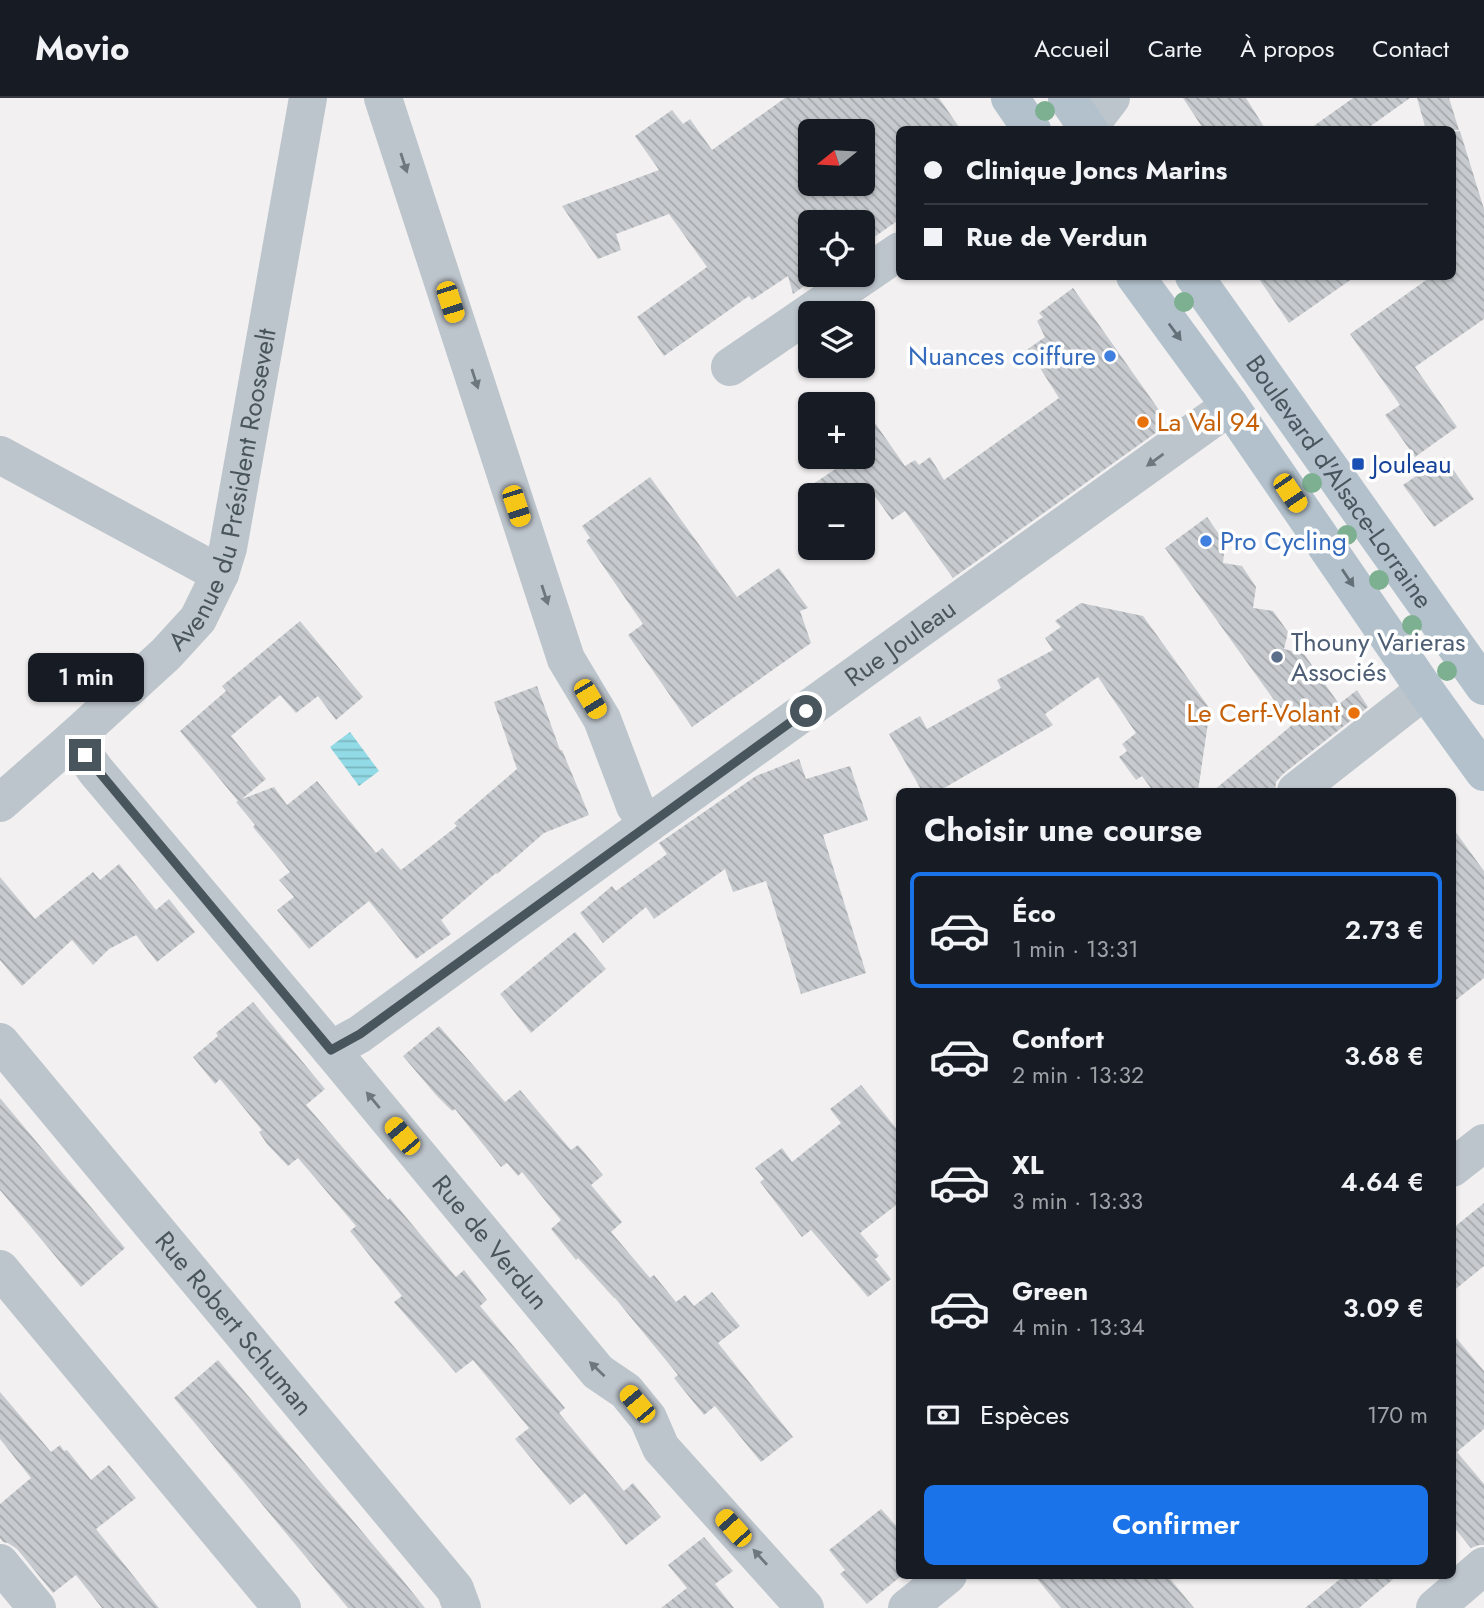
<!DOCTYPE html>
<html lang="fr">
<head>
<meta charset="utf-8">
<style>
	:root { --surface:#171b24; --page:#20242c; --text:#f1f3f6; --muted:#9ea1a6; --line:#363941; --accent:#1a73e8 }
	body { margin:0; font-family:Jost,sans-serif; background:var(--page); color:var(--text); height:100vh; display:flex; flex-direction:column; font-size:26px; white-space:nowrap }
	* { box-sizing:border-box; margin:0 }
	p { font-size:23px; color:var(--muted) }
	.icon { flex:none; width:38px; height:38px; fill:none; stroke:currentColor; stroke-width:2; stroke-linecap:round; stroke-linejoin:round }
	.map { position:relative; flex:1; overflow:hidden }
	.sheet { position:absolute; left:896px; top:690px; width:560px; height:791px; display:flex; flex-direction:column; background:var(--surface); border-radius:10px; box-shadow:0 2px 5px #0004 }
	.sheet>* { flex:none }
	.guide { position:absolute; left:896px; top:28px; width:560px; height:154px; border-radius:10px; box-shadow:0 2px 5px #0004; display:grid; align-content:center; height:154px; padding:0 28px; background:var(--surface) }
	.needle { width:46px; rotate:252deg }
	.buttons { position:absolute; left:798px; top:21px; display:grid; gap:14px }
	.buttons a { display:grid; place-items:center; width:77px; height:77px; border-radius:10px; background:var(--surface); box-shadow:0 2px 5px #0004; font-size:35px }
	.end { position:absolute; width:32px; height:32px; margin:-16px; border:9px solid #49555c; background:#fff; box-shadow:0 0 0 4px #fff }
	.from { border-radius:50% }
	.bubble { position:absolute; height:49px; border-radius:10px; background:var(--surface); box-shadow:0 2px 5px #0004; font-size:23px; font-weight:600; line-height:49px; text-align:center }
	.car { position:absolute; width:21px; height:42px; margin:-21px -10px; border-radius:9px; box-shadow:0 0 5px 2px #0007; background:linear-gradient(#f5c518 24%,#345 0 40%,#f5c518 0 76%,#345 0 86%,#f5c518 0) }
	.guide b { display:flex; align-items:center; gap:24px; height:66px; font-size:26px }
	.guide b+b { border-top:2px solid var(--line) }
	.guide i { width:18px; height:18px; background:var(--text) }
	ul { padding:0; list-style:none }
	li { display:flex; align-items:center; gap:21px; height:116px; margin:0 14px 10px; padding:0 14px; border:4px solid transparent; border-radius:10px }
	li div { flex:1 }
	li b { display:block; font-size:26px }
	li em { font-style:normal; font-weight:600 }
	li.current { border-color:var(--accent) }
	li>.icon { width:63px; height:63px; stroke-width:1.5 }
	h2 { padding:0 28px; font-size:32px; line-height:84px }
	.pay { display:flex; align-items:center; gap:18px; height:77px; padding:0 28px; font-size:26px }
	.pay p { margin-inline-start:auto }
	.action { display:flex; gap:14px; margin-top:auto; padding:14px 28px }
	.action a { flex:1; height:80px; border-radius:10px; background:var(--accent); color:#fff; font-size:28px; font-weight:600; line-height:80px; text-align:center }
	header { display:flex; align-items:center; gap:42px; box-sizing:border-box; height:98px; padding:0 35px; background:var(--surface); border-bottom:2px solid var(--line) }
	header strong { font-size:33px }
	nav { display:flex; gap:38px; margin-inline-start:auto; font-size:24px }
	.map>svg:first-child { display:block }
	.water { fill:url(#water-rules) }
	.building { fill:url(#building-back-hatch); fill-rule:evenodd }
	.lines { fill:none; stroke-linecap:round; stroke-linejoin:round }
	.minor { stroke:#bdc5cc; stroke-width:38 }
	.major { stroke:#b2c1cc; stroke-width:38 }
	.tree { fill:#7daf91 }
	.oneway { fill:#6c777e }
	.oneway2 { fill:#637078 }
	.route { stroke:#49555c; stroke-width:9 }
	.shop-dot { fill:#3f7fe0; stroke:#fff; stroke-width:2.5 }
	.food-dot { fill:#e8710a; stroke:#fff; stroke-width:2.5 }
	.transit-dot { fill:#1a4fb4; stroke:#fff; stroke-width:2.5 }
	.service-dot { fill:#5c6f8a; stroke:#fff; stroke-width:2.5 }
	.labels { text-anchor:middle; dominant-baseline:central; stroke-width:7; stroke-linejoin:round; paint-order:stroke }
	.shop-label { font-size:26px; fill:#366cbe; stroke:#fff; text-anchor:end }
	.food-label { font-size:26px; fill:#c56008; stroke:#fff; text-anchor:start }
	.transit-label { font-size:26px; fill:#164399; stroke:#fff; text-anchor:start }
	.street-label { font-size:26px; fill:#49555c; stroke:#fff }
	.service-label { font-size:26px; fill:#4e5e75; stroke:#fff; text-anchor:start }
</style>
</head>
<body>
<header>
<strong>Movio</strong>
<nav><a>Accueil</a><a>Carte</a><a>À propos</a><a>Contact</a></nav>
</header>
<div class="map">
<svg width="1484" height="1510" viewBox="0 0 1484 1510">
	<defs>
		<pattern id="water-rules" width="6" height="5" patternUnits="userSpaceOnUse" patternTransform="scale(1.75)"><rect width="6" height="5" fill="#92dbe6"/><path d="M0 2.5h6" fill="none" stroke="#79b4be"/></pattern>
		<pattern id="building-back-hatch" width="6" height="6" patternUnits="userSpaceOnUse" patternTransform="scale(1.75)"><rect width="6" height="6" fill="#c7cbcf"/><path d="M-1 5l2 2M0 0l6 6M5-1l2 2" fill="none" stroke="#a4a8ab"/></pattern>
	</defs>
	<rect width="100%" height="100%" fill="#f2f0f0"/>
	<path class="water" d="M350,634L379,673L359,688L330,649Z"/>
	<g class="building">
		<path d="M785,0H939L961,32H900V121L863,147V124H810V177H820L793,196L788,178L752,202L749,198L664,258L637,219L707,169L669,116L616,136L621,152L598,161L562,108L659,72L635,38L672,12L683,26L690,21L712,52ZM810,33H863V86H810Z"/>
		<path d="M1183,0H1246L1266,32H1204Z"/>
		<path d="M1353,0H1410L1365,32H1308Z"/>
		<path d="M1417,0H1449L1459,32H1426Z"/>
		<path d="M1460,33L1484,111V221L1415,269L1457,329L1415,359L1385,317L1400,307L1350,236L1432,178H1452V34Z"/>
		<path d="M1257,178H1356L1289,225Z"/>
		<path d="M1073,190L1164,319L1161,331L953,480L905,413L892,422L874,397H797L853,359H863V308L905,368L915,362L919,367L930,359L944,382L1059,300L1028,251L1045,239L1037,223L1043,219L1039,215Z"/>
		<path d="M1444,359L1474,401L1434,429L1403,387Z"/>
		<path d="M650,379L737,499L779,470L808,510L800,513L811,545L692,629L628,537L643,526L586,443L590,440L582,428Z"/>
		<path d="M1207,419L1225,445L1223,465L1242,468L1256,489L1253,510L1273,513L1288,534L1284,551L1304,556L1339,606L1357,592L1368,609L1283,676L1276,684L1275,693H1213L1292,627L1165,450Z"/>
		<path d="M1081,505L1143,518L1210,611L1198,693H1153L1142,678L1136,682L1119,659L1127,653L1122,646L1136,635L1098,579L1045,616L1053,627L939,693H922L889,636L920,618L927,631L1001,590L997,582L1053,552L1045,540L1061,529L1055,523Z"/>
		<path d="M300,523L363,599L336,622L318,598L296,615L280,597L231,638L266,681L242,701L274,689L287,707L317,683L376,755L382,750L401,772L457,728L454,725L517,671L494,604L537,588L560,652H562L589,717L544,735L497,776L496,775L441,822L451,836L416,861L369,803L309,851L277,812L294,799L279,782L290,774L253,729L255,727L236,704L238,703L180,633L226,593L222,588Z"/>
		<path d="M799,661L806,681L850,668L868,722L823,737L866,875L801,896L766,783L733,794L725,771L654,821L646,809L603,845L580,815L612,788L616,793L667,756L659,745L665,741L756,678Z"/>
		<path d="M1452,729L1484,773V880L1452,905Z"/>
		<path d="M119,766L156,812L169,801L195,834L157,864L136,837L109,851L93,867L72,842L22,888L0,862V779L35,821L93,774L100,782Z"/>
		<path d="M575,834L606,871L531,935L500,896Z"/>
		<path d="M253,904L325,991L306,1007L388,1102L390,1100L456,1179L464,1172L487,1202L480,1208L565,1310L559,1315L624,1393L633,1385L661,1419L626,1447L585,1395L570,1407L515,1341L529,1330L473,1262L456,1275L394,1204L402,1198L350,1133L356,1128L298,1060L288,1068L267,1046L259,1034L262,1032L220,981L215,986L193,959L218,938L216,935Z"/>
		<path d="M439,928L505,1004L520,992L571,1052L578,1047L603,1077L591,1087L622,1124L611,1134L650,1180L654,1177L676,1204L685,1197L694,1208L712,1194L740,1228L718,1245L793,1339L761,1364L715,1308L704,1317L674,1280L678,1277L615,1200H614L578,1160L576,1162L551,1131L561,1122L522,1074L518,1078L507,1065L501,1069L455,1011L452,1013L436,997L403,958Z"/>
		<path d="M861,987L900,1035V1104L860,1135L879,1158L875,1161L891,1181L868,1199L811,1132L802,1139L760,1084L764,1081L755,1070L782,1050L792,1064L841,1025L830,1011Z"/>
		<path d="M0,1000L125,1150L81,1189L0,1092Z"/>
		<path d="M1484,1105V1168L1452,1194V1131Z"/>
		<path d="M1452,1235L1484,1273V1331L1457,1354L1484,1386V1447H1479L1471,1450L1452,1427Z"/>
		<path d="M218,1262L396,1474L425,1510H348L174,1300Z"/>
		<path d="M0,1294L51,1354L60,1347L64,1353L67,1352L91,1382L109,1367L136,1400L96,1431L159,1510H102L76,1477L53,1495L17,1451L8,1445L3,1444L0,1440V1406L31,1380L0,1341Z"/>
		<path d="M881,1411L900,1432V1479L867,1506L840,1476L845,1472L829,1452Z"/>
		<path d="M704,1439L733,1473L715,1486L734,1510H661L687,1490L668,1467Z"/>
		<path d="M1034,1477H1167L1194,1510H1061Z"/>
		<path d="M1345,1477H1398L1359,1510H1305Z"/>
	</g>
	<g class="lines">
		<g class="minor">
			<path d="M383,0L566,561L602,621L635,708L648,726"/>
			<path d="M1088,30L1111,0"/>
			<path d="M730,269L900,153"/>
			<path d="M0,357L220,476"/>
			<path id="s1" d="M73,641L96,673L331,952L598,1274L626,1293L648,1320L661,1350L805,1510"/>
			<path d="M1296,693L1425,592"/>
			<path id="s2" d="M0,705L73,641L166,556L198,521L220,476L228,450L308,0"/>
			<path id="s3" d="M0,944L455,1491L462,1510"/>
			<path id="s4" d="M331,952L360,936L648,726L1230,308"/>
			<path d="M1452,1070L1484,1045"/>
			<path d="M0,1171L282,1510"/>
			<path d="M0,1465L37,1510"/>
			<path d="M907,1510L948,1477"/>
			<path d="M1435,1510L1484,1468"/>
		</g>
		<g class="major">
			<path d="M1010,0L1032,32"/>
			<path d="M1067,0L1089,32"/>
			<path d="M1135,178L1230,308L1425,592L1484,674"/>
			<path id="s5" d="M1194,178L1484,588"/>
		</g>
	</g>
	<g class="tree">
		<circle cx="1045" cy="13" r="10"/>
		<circle cx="1184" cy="204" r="10"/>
		<circle cx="1312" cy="385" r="10"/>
		<circle cx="1347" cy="437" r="10"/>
		<circle cx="1379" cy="482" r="10"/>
		<circle cx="1412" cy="527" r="10"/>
		<circle cx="1447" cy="573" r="10"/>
	</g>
	<defs><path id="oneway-solid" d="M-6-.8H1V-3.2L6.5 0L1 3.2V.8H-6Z" transform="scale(1.75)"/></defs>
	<g class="oneway">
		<use href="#oneway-solid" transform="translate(404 65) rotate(72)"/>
		<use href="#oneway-solid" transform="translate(475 281) rotate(72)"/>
		<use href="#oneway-solid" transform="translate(1155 362) rotate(144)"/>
		<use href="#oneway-solid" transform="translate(545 497) rotate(72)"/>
		<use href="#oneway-solid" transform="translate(373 1002) rotate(-130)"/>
		<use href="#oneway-solid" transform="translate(597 1271) rotate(-136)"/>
		<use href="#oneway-solid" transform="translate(760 1459) rotate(-132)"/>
	</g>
	<g class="oneway2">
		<use href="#oneway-solid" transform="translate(1175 234) rotate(54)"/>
		<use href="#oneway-solid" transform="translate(1348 480) rotate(56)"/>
	</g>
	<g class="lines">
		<path class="route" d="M85,657L331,952L360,936L806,613"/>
	</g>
	<g class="shop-dot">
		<circle cx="1110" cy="258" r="7"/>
		<circle cx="1206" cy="443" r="7"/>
	</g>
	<g class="food-dot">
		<circle cx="1143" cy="324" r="7"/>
		<circle cx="1354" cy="615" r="7"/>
	</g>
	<rect class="transit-dot" x="1351" y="359" width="14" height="14" rx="3.5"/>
	<circle class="service-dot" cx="1277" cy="559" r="7"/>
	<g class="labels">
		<g class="shop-label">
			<text x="1096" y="258">Nuances coiffure</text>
			<text x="1220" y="443" text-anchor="start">Pro Cycling</text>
		</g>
		<g class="food-label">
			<text x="1157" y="324">La Val 94</text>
			<text x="1340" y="615" text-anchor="end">Le Cerf-Volant</text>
		</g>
		<g class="transit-label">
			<text x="1372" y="366">Jouleau</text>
		</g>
		<g class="street-label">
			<text stroke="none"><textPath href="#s5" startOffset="252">Boulevard d'Alsace-Lorraine</textPath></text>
			<text stroke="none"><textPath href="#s2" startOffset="402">Avenue du Président Roosevelt</textPath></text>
			<text stroke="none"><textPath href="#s4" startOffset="700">Rue Jouleau</textPath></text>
			<text stroke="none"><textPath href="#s1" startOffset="654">Rue de Verdun</textPath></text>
			<text stroke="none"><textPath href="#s3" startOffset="366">Rue Robert Schuman</textPath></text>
		</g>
		<g class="service-label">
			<text x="1291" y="544">Thouny Varieras<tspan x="1291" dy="30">Associés</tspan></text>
		</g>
	</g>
</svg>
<div class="buttons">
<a><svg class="needle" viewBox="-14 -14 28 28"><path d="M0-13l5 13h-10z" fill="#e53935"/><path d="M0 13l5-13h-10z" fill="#9ea1a6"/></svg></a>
<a><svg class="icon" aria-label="locate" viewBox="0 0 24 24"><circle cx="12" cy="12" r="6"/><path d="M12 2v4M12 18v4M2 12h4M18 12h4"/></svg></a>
<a><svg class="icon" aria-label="layers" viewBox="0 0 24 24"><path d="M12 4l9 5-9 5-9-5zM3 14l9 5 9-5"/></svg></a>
<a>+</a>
<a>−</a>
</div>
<i class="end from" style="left:806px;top:613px"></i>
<i class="end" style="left:85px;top:657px"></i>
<div class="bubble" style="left:28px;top:555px;width:116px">1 min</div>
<i class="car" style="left:450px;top:204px;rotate:162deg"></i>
<i class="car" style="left:1290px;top:395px;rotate:146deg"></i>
<i class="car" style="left:516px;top:408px;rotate:162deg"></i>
<i class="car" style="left:590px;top:601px;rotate:149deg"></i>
<i class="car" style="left:402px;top:1038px;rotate:320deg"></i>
<i class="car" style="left:637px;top:1306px;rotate:320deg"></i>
<i class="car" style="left:733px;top:1430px;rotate:318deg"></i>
<div class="guide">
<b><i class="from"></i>Clinique Joncs Marins</b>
<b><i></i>Rue de Verdun</b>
</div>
<section class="sheet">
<h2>Choisir une course</h2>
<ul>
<li class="current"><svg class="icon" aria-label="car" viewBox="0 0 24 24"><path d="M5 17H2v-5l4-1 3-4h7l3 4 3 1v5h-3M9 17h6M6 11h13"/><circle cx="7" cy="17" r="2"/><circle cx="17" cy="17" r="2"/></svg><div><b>Éco</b><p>1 min · 13:31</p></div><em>2.73 €</em></li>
<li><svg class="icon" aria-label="car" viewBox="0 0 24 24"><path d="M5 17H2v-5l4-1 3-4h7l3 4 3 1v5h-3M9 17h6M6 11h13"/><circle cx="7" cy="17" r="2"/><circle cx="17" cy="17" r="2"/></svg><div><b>Confort</b><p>2 min · 13:32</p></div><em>3.68 €</em></li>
<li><svg class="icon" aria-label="car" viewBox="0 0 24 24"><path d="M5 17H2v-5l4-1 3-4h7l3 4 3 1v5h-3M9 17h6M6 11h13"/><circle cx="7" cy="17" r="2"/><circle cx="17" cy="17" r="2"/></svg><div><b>XL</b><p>3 min · 13:33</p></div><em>4.64 €</em></li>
<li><svg class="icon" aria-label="car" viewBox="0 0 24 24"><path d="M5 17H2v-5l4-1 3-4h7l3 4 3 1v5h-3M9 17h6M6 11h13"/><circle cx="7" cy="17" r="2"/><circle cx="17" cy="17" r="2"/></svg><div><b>Green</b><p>4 min · 13:34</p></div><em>3.09 €</em></li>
</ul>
<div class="pay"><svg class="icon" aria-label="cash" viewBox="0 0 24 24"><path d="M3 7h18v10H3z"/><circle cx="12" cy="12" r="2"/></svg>Espèces<p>170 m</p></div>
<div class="action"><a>Confirmer</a></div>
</section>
</div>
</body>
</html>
